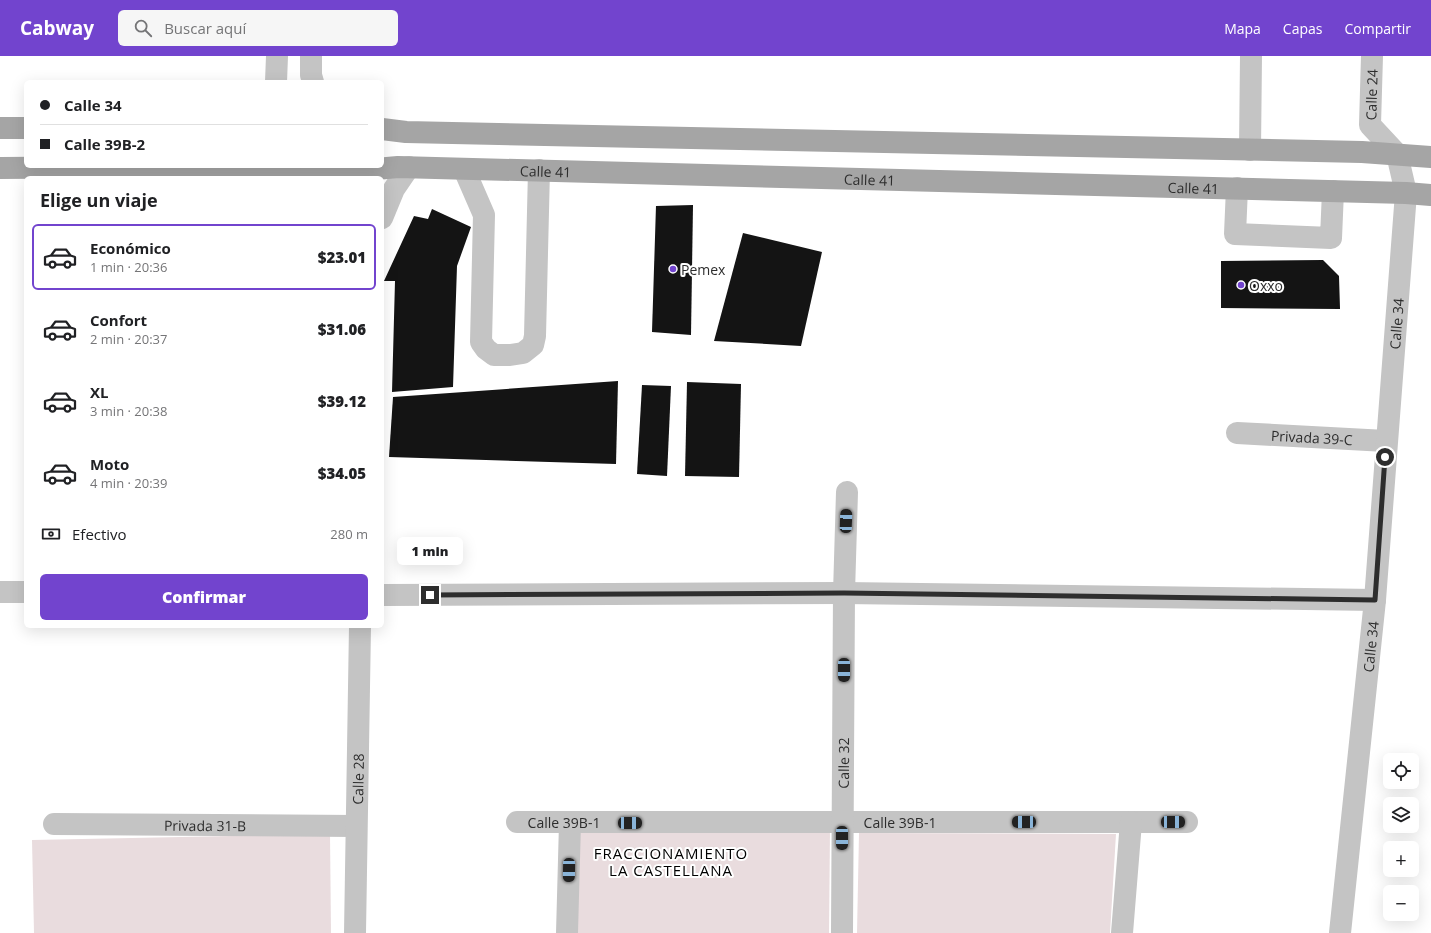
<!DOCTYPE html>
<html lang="es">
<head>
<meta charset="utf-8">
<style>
	:root { --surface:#fff; --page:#f6f6f6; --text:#202124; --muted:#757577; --line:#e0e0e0; --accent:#7244ce }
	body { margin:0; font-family:"Open Sans",sans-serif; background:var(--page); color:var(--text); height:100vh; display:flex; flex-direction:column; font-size:15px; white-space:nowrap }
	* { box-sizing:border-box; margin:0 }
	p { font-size:13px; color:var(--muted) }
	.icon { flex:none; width:22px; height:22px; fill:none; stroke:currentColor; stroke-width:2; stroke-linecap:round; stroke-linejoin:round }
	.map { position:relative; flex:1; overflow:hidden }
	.details { position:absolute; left:24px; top:120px; width:360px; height:452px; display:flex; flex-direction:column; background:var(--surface); border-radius:6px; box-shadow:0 4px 16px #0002 }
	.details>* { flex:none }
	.top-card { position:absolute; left:24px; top:24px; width:360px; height:88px; border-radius:6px; box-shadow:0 4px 16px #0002; display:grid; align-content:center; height:88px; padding:0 16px; background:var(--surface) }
	.controls { position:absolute; left:1383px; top:697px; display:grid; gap:8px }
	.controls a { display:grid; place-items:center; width:36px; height:36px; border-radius:6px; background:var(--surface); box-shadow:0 4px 16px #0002; font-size:20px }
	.end { position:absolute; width:18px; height:18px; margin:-9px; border:5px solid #2d2d2d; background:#fff; box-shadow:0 0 0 2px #fff }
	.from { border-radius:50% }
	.bubble { position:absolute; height:28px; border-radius:6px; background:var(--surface); box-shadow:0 4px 16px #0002; font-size:13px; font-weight:800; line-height:28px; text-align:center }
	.car { position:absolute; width:12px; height:24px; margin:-12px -6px; border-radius:5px; box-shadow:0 0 3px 1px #0007; background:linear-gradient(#222 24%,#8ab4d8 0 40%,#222 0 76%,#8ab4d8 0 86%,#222 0) }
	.top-card b { display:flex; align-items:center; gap:14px; height:38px; font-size:15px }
	.top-card b+b { border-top:1px solid var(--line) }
	.top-card i { width:10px; height:10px; background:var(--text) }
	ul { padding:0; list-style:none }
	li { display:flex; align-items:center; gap:12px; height:66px; margin:0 8px 6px; padding:0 8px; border:2px solid transparent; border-radius:6px }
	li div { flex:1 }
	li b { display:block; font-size:15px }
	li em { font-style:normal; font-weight:800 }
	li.current { border-color:var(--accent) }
	li>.icon { width:36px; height:36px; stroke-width:1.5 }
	h2 { padding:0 16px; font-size:18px; line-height:48px }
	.pay { display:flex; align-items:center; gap:10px; height:44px; padding:0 16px; font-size:15px }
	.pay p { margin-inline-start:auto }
	.button { display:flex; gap:8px; margin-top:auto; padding:8px 16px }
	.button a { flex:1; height:46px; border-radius:6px; background:var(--accent); color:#fff; font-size:16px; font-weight:800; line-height:46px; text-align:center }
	header { display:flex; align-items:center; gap:24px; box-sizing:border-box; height:56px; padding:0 20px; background:var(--accent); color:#fff }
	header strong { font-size:19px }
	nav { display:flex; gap:22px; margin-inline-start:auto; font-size:14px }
	.search { width:280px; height:36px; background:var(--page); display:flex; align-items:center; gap:10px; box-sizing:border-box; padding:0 14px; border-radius:6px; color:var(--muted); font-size:15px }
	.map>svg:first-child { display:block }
	.green { fill:#e9dcde }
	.building { fill:#141414 }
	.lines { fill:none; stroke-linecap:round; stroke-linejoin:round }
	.minor { stroke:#c4c4c4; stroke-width:22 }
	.major { stroke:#a5a5a5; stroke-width:22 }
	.route { stroke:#2d2d2d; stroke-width:5 }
	.poi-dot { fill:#7244ce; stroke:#fff; stroke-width:1.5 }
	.labels { text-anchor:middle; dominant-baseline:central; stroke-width:4; stroke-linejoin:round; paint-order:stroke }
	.street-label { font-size:14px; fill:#2d2d2d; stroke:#fff }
	.poi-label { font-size:14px; fill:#2d2d2d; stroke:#fff; text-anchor:start }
	.neighbourhood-label { font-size:15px; letter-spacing:1px; fill:#000; stroke:#fff }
</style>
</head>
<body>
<header>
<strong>Cabway</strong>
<div class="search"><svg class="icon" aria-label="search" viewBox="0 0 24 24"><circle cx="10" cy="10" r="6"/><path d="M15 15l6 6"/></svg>Buscar aquí</div>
<nav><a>Mapa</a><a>Capas</a><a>Compartir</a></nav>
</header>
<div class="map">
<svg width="1431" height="877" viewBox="0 0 1431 877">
	<rect width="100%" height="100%" fill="#fff"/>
	<g class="green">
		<path d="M580,770L830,773L829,877H577Z"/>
		<path d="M859,777L1116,778L1110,877H857Z"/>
		<path d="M330,778L331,877H34L32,784Z"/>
	</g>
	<g class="building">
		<path d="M693,149L691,279L652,276L656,150Z"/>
		<path d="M432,153L471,171L457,210L453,331L392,336L395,225H384L414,160L428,163Z"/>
		<path d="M743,177L822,196L801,290L714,285Z"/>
		<path d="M1323,204L1339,220L1340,253L1221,252V205Z"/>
		<path d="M618,325L616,408L389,401L393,341Z"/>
		<path d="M687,326L741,328L739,421L685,420Z"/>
		<path d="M642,329L671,330L667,420L637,418Z"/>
	</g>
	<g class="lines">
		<g class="minor">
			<path d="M311,0V19L313,26"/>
			<path d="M276,26L277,0"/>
			<path d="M1250,94L1251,0"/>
			<path d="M464,113L484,159L481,286L486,293L494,299H510L523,297L533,289L535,280L539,114"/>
			<path d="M1237,132L1235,178L1331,182L1333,135"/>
			<path d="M382,162L394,133L409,111"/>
			<path id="s1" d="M1237,377L1386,385"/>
			<path d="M0,536H26"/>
			<path d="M382,539L844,537L1375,544"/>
			<path id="s2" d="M517,766H1187"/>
			<path id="s3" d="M54,768L356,770"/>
			<path id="s4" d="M355,877L360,570"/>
			<path d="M567,877L570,767"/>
			<path id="s5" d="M842,877L844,537L847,436"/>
			<path d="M1122,877L1131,766"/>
			<path id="s6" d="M1340,877L1375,544L1406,137L1397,98L1370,69L1372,0"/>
		</g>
		<g class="major">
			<path d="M0,72H26"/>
			<path d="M382,73L406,76L1362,96L1431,101"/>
			<path d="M0,112L266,110C284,124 303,126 320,111"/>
			<path id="s7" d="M309,119L398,111L1406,137L1431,139"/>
		</g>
	</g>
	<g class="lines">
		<path class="route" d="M430,539L844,537L1375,544L1385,401"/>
	</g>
	<g class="poi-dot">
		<circle cx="673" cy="213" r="4"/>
		<circle cx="1241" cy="229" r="4"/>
	</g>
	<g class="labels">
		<g class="street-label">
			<text stroke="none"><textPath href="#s6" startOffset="853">Calle 24</textPath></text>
			<text stroke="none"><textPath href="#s7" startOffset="237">Calle 41</textPath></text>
			<text stroke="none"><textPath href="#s7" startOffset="561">Calle 41</textPath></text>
			<text stroke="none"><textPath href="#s7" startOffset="885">Calle 41</textPath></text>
			<text stroke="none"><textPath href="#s6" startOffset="612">Calle 34</textPath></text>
			<text stroke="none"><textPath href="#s1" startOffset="75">Privada 39-C</textPath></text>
			<text stroke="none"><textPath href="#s6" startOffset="288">Calle 34</textPath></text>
			<text stroke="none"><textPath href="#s5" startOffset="170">Calle 32</textPath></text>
			<text stroke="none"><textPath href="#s4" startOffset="154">Calle 28</textPath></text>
			<text stroke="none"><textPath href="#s2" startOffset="47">Calle 39B-1</textPath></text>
			<text stroke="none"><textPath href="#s2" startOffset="383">Calle 39B-1</textPath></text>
			<text stroke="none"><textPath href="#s3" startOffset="151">Privada 31-B</textPath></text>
		</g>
		<g class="poi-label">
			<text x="681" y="213">Pemex</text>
			<text x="1249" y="229">Oxxo</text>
		</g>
		<g class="neighbourhood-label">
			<text x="671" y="797">FRACCIONAMIENTO<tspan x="671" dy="17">LA CASTELLANA</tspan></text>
		</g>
	</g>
</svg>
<div class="controls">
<a><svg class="icon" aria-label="locate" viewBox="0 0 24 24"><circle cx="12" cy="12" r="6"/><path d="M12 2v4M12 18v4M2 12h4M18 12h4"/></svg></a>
<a><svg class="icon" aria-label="layers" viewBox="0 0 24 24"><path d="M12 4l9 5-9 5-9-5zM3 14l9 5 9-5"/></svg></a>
<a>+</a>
<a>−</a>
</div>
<i class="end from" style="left:1385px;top:401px"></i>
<i class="end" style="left:430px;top:539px"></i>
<div class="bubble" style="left:397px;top:481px;width:66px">1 min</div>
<i class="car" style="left:846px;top:465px;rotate:2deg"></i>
<i class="car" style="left:844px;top:614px;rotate:180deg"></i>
<i class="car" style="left:1024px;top:766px;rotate:270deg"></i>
<i class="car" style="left:1173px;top:766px;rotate:90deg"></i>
<i class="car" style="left:630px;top:767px;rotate:90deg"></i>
<i class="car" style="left:842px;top:782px;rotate:180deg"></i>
<i class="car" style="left:569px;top:814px;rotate:181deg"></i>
<div class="top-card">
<b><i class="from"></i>Calle 34</b>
<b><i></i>Calle 39B-2</b>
</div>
<section class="details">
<h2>Elige un viaje</h2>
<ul>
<li class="current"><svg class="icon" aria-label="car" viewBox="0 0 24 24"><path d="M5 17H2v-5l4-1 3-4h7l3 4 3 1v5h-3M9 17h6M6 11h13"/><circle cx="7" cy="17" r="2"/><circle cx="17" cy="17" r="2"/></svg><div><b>Económico</b><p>1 min · 20:36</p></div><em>$23.01</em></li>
<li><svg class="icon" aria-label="car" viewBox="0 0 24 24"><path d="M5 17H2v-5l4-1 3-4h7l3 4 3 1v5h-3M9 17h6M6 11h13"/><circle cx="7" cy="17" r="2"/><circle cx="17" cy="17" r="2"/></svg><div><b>Confort</b><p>2 min · 20:37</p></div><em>$31.06</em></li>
<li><svg class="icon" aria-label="car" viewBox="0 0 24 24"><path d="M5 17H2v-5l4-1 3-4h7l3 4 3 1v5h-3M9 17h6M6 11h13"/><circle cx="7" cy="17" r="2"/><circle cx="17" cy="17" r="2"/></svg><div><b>XL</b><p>3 min · 20:38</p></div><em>$39.12</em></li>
<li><svg class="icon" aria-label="car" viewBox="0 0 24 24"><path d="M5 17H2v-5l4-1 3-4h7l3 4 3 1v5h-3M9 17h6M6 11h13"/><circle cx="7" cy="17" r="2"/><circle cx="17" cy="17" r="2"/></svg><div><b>Moto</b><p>4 min · 20:39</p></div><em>$34.05</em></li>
</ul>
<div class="pay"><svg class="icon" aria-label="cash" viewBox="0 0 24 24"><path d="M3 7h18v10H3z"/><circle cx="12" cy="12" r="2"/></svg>Efectivo<p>280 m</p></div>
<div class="button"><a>Confirmar</a></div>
</section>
</div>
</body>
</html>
